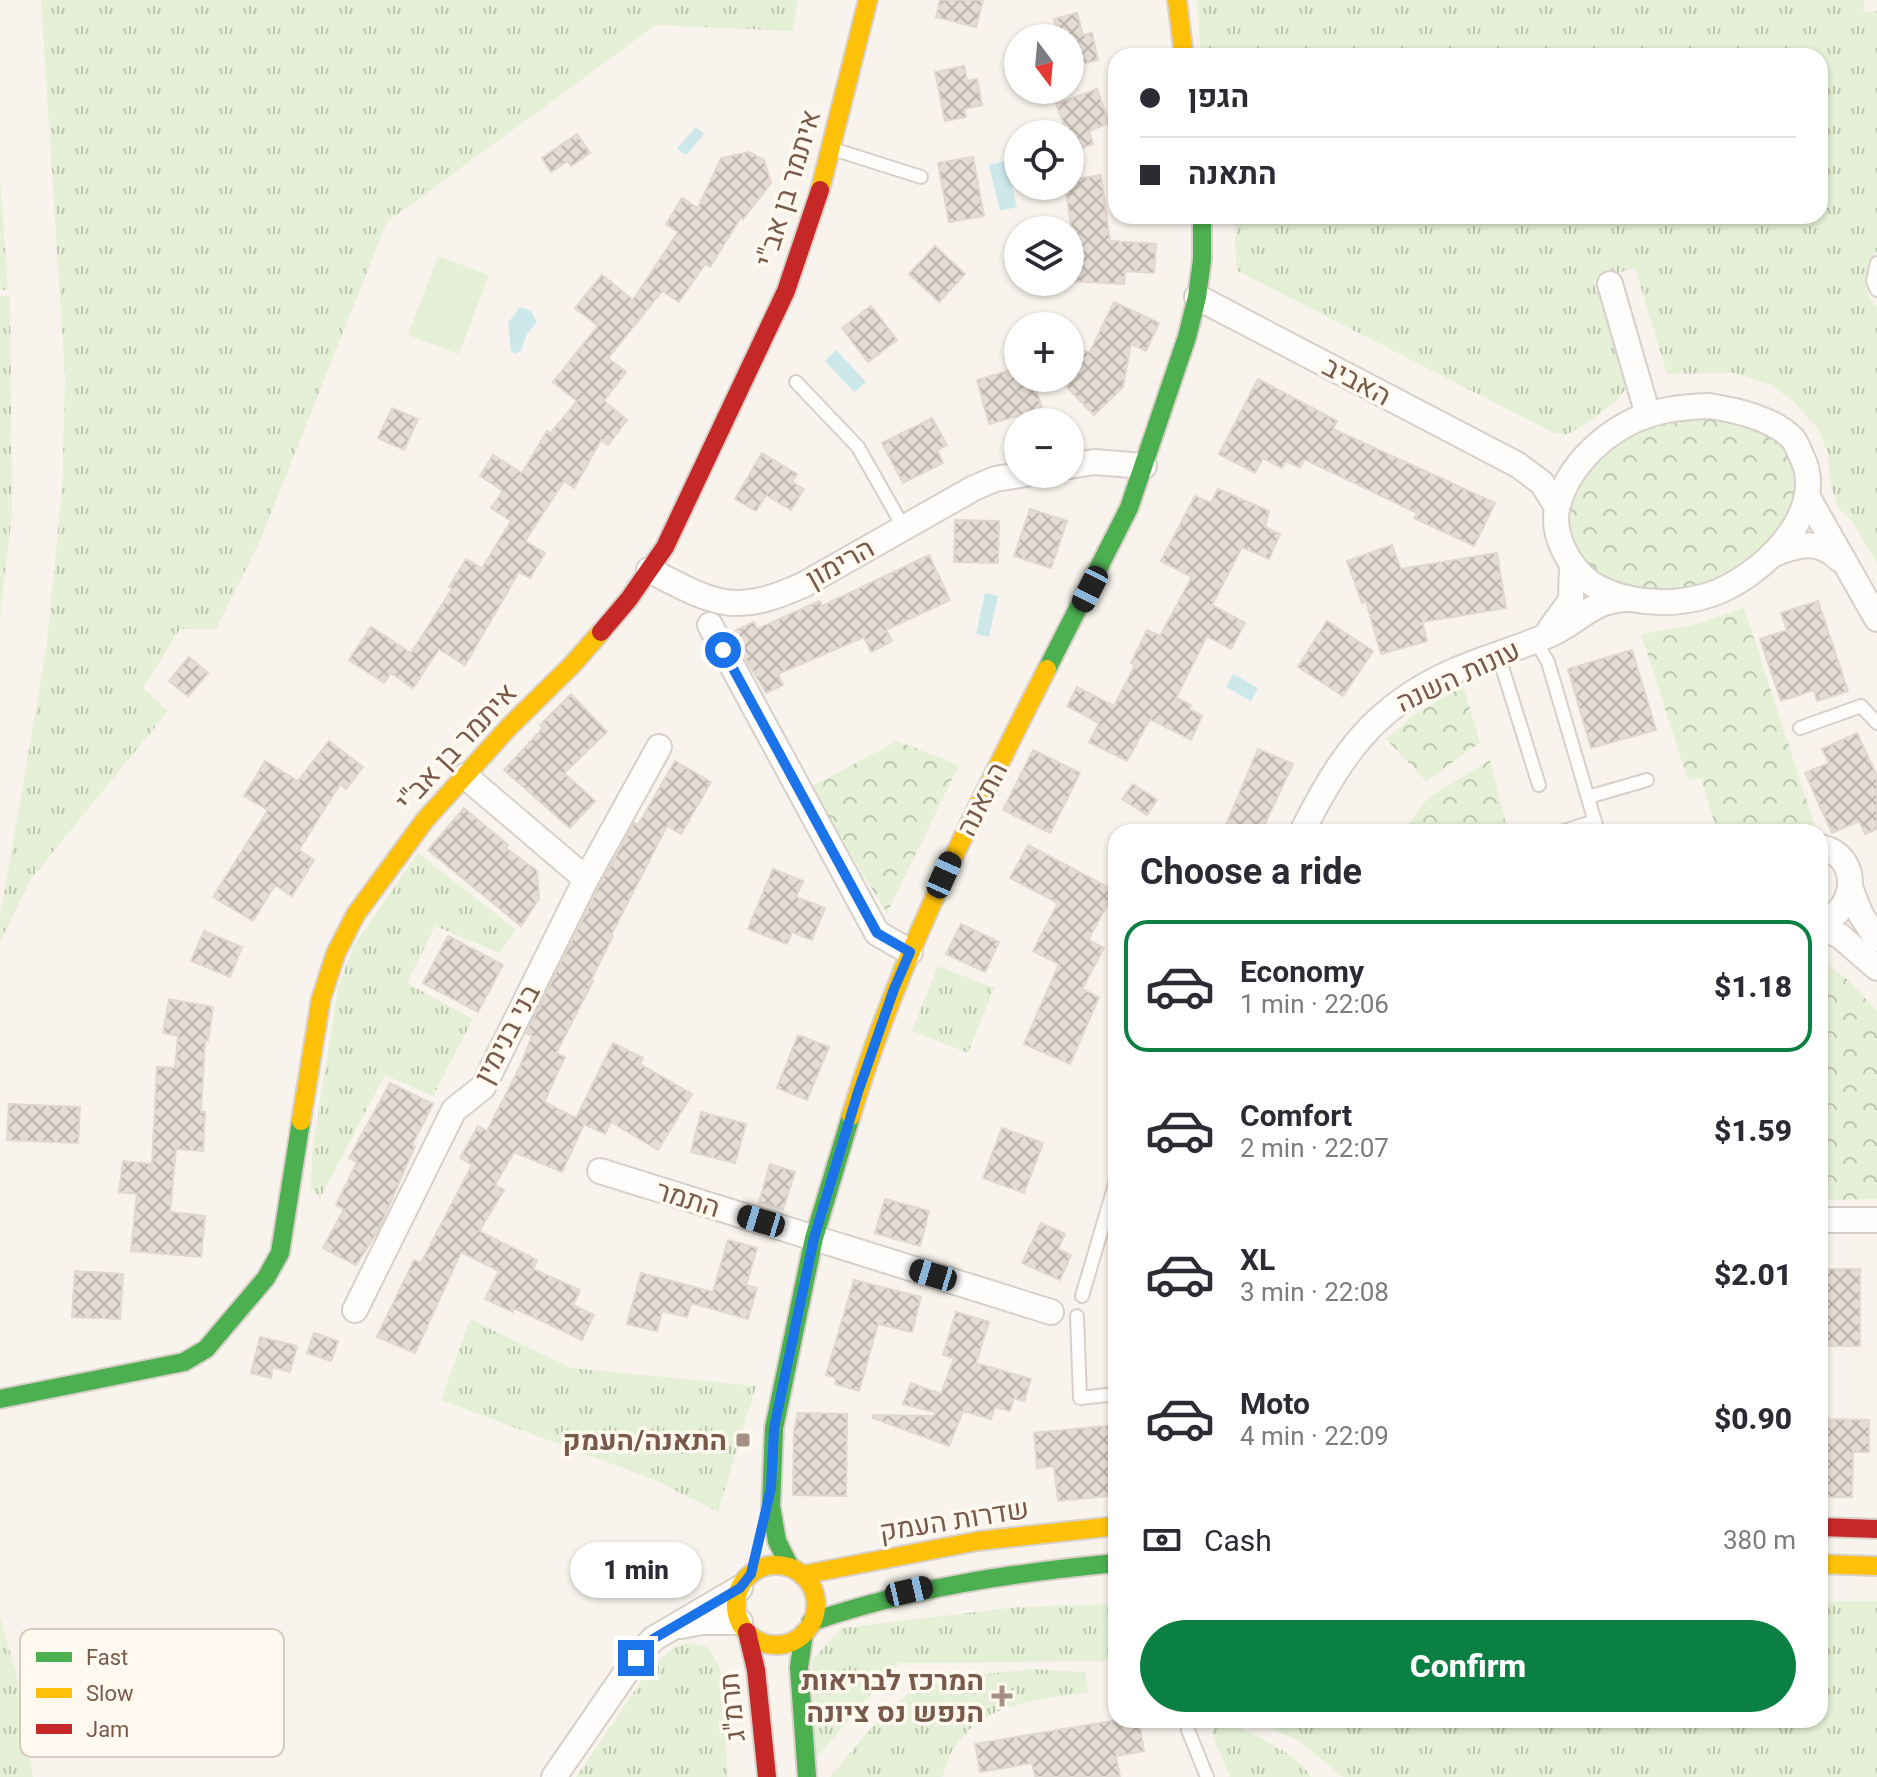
<!DOCTYPE html>
<html lang="en">
<head>
<meta charset="utf-8">
<style>
	:root { --surface:#fff; --page:#f7f7f7; --text:#2b2b33; --muted:#7c7c81; --line:#e1e1e2; --accent:#0b8043 }
	body { margin:0; font-family:Roboto,Heebo,sans-serif; background:var(--page); color:var(--text); height:100vh; display:flex; flex-direction:column; font-size:30px; white-space:nowrap }
	* { box-sizing:border-box; margin:0 }
	p { font-size:26px; color:var(--muted) }
	.icon { flex:none; width:44px; height:44px; fill:none; stroke:currentColor; stroke-width:2; stroke-linecap:round; stroke-linejoin:round }
	.map { position:relative; flex:1; overflow:hidden }
	.details { position:absolute; left:1108px; top:824px; width:720px; height:904px; display:flex; flex-direction:column; background:var(--surface); border-radius:24px; box-shadow:0 2px 6px #0004 }
	.details>* { flex:none }
	.banner { position:absolute; left:1108px; top:48px; width:720px; height:176px; border-radius:24px; box-shadow:0 2px 6px #0004; display:grid; align-content:center; height:176px; padding:0 32px; background:var(--surface) }
	.needle { width:52px; rotate:164deg }
	.controls { position:absolute; left:1004px; top:24px; display:grid; gap:16px }
	.controls a { display:grid; place-items:center; width:80px; height:80px; border-radius:50%; background:var(--surface); box-shadow:0 2px 6px #0004; font-size:40px }
	.end { position:absolute; width:36px; height:36px; margin:-18px; border:10px solid #1a73e8; background:#fff; box-shadow:0 0 0 4px #fff }
	.from { border-radius:50% }
	.bubble { position:absolute; height:56px; border-radius:28px; background:var(--surface); box-shadow:0 2px 6px #0004; font-size:26px; font-weight:800; line-height:56px; text-align:center }
	.car { position:absolute; width:24px; height:48px; margin:-24px -12px; border-radius:10px; box-shadow:0 0 6px 2px #0007; background:linear-gradient(#222 24%,#8ab4d8 0 40%,#222 0 76%,#8ab4d8 0 86%,#222 0) }
	.banner b { display:flex; align-items:center; gap:28px; height:76px; font-size:30px }
	.banner b+b { border-top:2px solid var(--line) }
	.banner i { width:20px; height:20px; background:var(--text) }
	ul { padding:0; list-style:none }
	li { display:flex; align-items:center; gap:24px; height:132px; margin:0 16px 12px; padding:0 16px; border:4px solid transparent; border-radius:24px }
	li div { flex:1 }
	li b { display:block; font-size:30px }
	li em { font-style:normal; font-weight:800 }
	li.active { border-color:var(--accent) }
	li>.icon { width:72px; height:72px; stroke-width:1.5 }
	h2 { padding:0 32px; font-size:36px; line-height:96px }
	.pay { display:flex; align-items:center; gap:20px; height:88px; padding:0 32px; font-size:30px }
	.pay p { margin-inline-start:auto }
	.primary-button { display:flex; gap:16px; margin-top:auto; padding:16px 32px }
	.primary-button a { flex:1; height:92px; border-radius:48px; background:var(--accent); color:#fff; font-size:32px; font-weight:800; line-height:92px; text-align:center }
	.map>svg:first-child { display:block }
	.grass { fill:url(#grass-tufts) }
	.park { fill:url(#park-crowns) }
	.pitch { fill:#e5f0d7 }
	.water { fill:#cde8ea }
	.building { fill:url(#building-cross-hatch); stroke:#e2d7ce; stroke-width:2 }
	.lines { fill:none; stroke-linecap:round; stroke-linejoin:round }
	.lane-casing { stroke:#d7d0ca; stroke-width:16 }
	.street-casing { stroke:#d7d0ca; stroke-width:28 }
	.fast-casing { stroke:#d8d0c9; stroke-width:22 }
	.slow-casing { stroke:#d8d0c9; stroke-width:22 }
	.jam-casing { stroke:#d8d0c9; stroke-width:22 }
	.lane { stroke:#fefdfc; stroke-width:12 }
	.street { stroke:#fefdfc; stroke-width:24 }
	.fast { stroke:#4caf50; stroke-width:18 }
	.slow { stroke:#ffc107; stroke-width:18 }
	.jam { stroke:#c62828; stroke-width:18 }
	.route { stroke:#1a73e8; stroke-width:10 }
	.poi-dot { fill:#a59083; stroke:#fff9ef; stroke-width:3 }
	.labels { text-anchor:middle; dominant-baseline:central; stroke-width:7; stroke-linejoin:round; paint-order:stroke }
	.street-label { font-size:28px; fill:#795a4a; stroke:#fff9ef }
	.poi-label { font-size:28px; font-weight:bold; fill:#795a4a; stroke:#fff9ef; text-anchor:end }
	.key { fill:#fff9ef; stroke:#d7c9be; stroke-width:2 }
	.key-label { font-size:22px; fill:#795a4a }
</style>
</head>
<body>
<div class="map">
<svg width="1877" height="1777" viewBox="0 0 1877 1777">
	<defs>
		<pattern id="grass-tufts" width="24" height="20" patternUnits="userSpaceOnUse" patternTransform="scale(2)"><rect width="24" height="20" fill="#e5f0d7"/><path d="M3 7l-1-3M5 7V3M7 7l1-3M15 17l-1-3M17 17v-4M19 17l1-3" fill="none" stroke="#bec5b0"/></pattern>
		<pattern id="park-crowns" width="20" height="18" patternUnits="userSpaceOnUse" patternTransform="scale(2)"><rect width="20" height="18" fill="#e5f0d7"/><path d="M2 6a3 3 0 1 1 6 0M12 15a3 3 0 1 1 6 0" fill="none" stroke="#bec5b0"/></pattern>
		<pattern id="building-cross-hatch" width="8" height="8" patternUnits="userSpaceOnUse" patternTransform="scale(2)"><rect width="8" height="8" fill="#e5dcd4"/><path d="M0 0l8 8M0 8l8-8" fill="none" stroke="#beb5ae"/></pattern>
	</defs>
	<rect width="100%" height="100%" fill="#f8f4ed"/>
	<g class="grass">
		<path d="M41,0H798L793,31L656,25L387,222L260,541L216,629H180L143,688L168,711L31,879L0,942V917L46,651L62,491L65,376Z"/>
		<path d="M1197,0H1865L1863,12L1877,11V252L1869,261L1868,296L1877,307V564L1852,521L1838,508L1830,482L1828,454L1818,429L1794,402L1771,385L1734,373L1667,374L1635,268L1600,278L1629,384C1615,407 1589,422 1566,435L1554,433L1236,270L1235,216H1820V56H1201Z"/>
		<path d="M0,175L8,290H0Z"/>
		<path d="M0,296H10L12,513L0,618Z"/>
		<path d="M418,853L516,930L500,953L435,926L407,983L473,1019L433,1096L385,1075L320,1198L311,1188L312,1152L338,988L353,947Z"/>
		<path d="M938,966L994,988L968,1053L912,1031Z"/>
		<path d="M470,1319L571,1368L756,1386L718,1512L655,1480L441,1400Z"/>
		<path d="M1877,1601V1777H1343L1299,1741L1253,1720H1820V1602Z"/>
		<path d="M1116,1604V1661L899,1663L815,1759L812,1660L842,1628L1019,1607Z"/>
		<path d="M0,1617L16,1673L33,1777H0Z"/>
		<path d="M690,1643L708,1647L721,1671L728,1777H576L653,1664L677,1646Z"/>
		<path d="M1031,1669L1085,1672L1088,1692C1039,1700 984,1702 954,1748C948,1756 946,1768 942,1777H830C850,1754 889,1702 916,1690C951,1675 994,1674 1031,1669Z"/>
		<path d="M1222,1720C1252,1735 1292,1748 1311,1777H1230L1214,1740L1212,1724Z"/>
	</g>
	<g class="park">
		<path d="M1708,415L1750,424L1786,445L1800,478L1789,518L1755,560L1706,587L1652,593L1597,577L1572,546L1566,509L1573,489L1597,457L1651,423Z"/>
		<path d="M1744,608L1817,832H1717L1701,778L1688,780L1641,634L1690,626Z"/>
		<path d="M1463,686L1480,743L1426,781L1386,739L1414,715Z"/>
		<path d="M897,741L959,765L887,913L809,788Z"/>
		<path d="M1490,760L1508,832H1402L1428,798Z"/>
		<path d="M1820,959L1848,980L1877,1011V1199L1820,1200Z"/>
	</g>
	<path class="pitch" d="M438,256L489,275L459,354L408,335Z"/>
	<g class="water">
		<path d="M696,127L704,134L686,155L677,148Z"/>
		<path d="M1005,161L1017,207L1000,211L989,165Z"/>
		<path d="M520,307L531,311L537,322L527,334L521,350L515,354L511,351L508,323Z"/>
		<path d="M836,350L866,382L854,392L825,361Z"/>
		<path d="M985,593L998,596L989,637L976,634Z"/>
		<path d="M1233,674L1258,688L1251,701L1226,687Z"/>
	</g>
	<g class="building">
		<path d="M940,0H983L976,27L936,17Z"/>
		<path d="M1077,13L1083,35L1092,33L1098,60L1070,67L1072,38H1059L1054,19Z"/>
		<path d="M964,66L967,81L977,79L982,105L964,109L966,117L945,121L935,72Z"/>
		<path d="M1097,89L1109,123L1089,131L1093,144L1074,151L1070,134H1068L1056,104Z"/>
		<path d="M577,134L590,153L571,166L568,161L551,172L542,158Z"/>
		<path d="M749,152L764,160L771,183L743,219L741,217L710,267L705,264L679,302L662,291L608,358L626,372L604,401L627,420L608,445L601,440L574,488L564,481L525,541L545,553L530,578L519,572L465,665L439,649L413,688L391,673L384,683L349,660L371,627L411,653L452,589L449,587L466,559L482,568L511,521L491,508L503,491L480,476L493,455L522,473L547,431L551,433L577,401L553,382L598,326L575,308L602,275L633,300L678,232L666,224L682,198L698,208L721,158Z"/>
		<path d="M973,157L984,216L949,222L938,163Z"/>
		<path d="M1101,175L1110,241L1156,244L1154,273L1125,271L1124,284L1070,281V252H1075L1065,186H1070V180Z"/>
		<path d="M935,246L965,274L939,302L909,274Z"/>
		<path d="M1114,302L1159,323L1146,351L1131,344L1123,387L1094,415L1062,382L1070,378V374L1080,364L1082,351L1090,352Z"/>
		<path d="M871,306L897,340L868,362L842,328Z"/>
		<path d="M1018,368V378H1033L1042,409L989,424L977,380Z"/>
		<path d="M1258,379L1337,421L1333,429L1495,503L1474,546L1414,518L1417,513L1304,459L1300,468L1286,461L1282,468L1263,458L1255,473L1219,454Z"/>
		<path d="M392,408L418,419L404,450L378,438Z"/>
		<path d="M932,418L947,445L937,450L943,463L903,483L882,443Z"/>
		<path d="M762,453L797,474L792,482L804,489L791,510L766,495L756,511L735,499Z"/>
		<path d="M1218,489L1269,511L1265,527L1280,534L1269,559L1242,547L1212,605L1245,623L1231,649L1207,636L1176,698L1191,705L1189,709L1202,716L1191,740L1150,719L1127,761L1089,742L1099,723L1067,706L1077,687L1114,706L1135,665L1131,663L1147,630L1160,636L1192,577L1161,561L1195,496L1211,503Z"/>
		<path d="M1030,509L1067,521L1051,568L1014,556Z"/>
		<path d="M955,520L999,521L998,563L954,562Z"/>
		<path d="M1392,545L1401,569L1497,553L1506,608L1422,622L1427,641L1381,654L1366,601L1362,603L1347,561Z"/>
		<path d="M929,555L950,600L886,630L892,641L871,652L864,637L778,674L783,685L766,693L743,654L734,631L754,622L757,629L819,601L822,606Z"/>
		<path d="M1818,601L1848,691L1817,701L1814,690L1781,701L1760,639L1787,630L1781,613Z"/>
		<path d="M1327,621L1373,651L1343,696L1298,667Z"/>
		<path d="M1632,650L1656,730L1591,748L1568,669Z"/>
		<path d="M189,657L208,673L188,696L169,681Z"/>
		<path d="M571,694L607,732L564,773L595,801L570,828L504,770L543,728L540,725Z"/>
		<path d="M1857,733L1877,776V829L1865,834L1859,821L1832,833L1805,773L1829,763L1822,749Z"/>
		<path d="M329,741L363,767L346,789L340,784L299,850L314,860L292,896L275,885L253,921L213,897L268,810L244,796L265,761L298,781Z"/>
		<path d="M1258,749L1293,764L1261,832H1223Z"/>
		<path d="M1033,750L1080,773L1050,833L1003,810Z"/>
		<path d="M675,761L711,782L681,834L667,826L611,935L613,936L591,980L593,981L556,1053L565,1057L544,1102L576,1118L613,1043L643,1058L640,1064L692,1094L658,1150L611,1122L605,1134L584,1124L562,1172L514,1152L495,1185L504,1190L479,1231L537,1260L533,1269L580,1290L573,1305L594,1315L582,1340L514,1308L513,1312L485,1299L499,1271L461,1252L415,1353L377,1337L414,1260L421,1263L472,1165L460,1158L478,1126L487,1131L519,1069L532,1036L526,1033L599,886L634,823L638,825Z"/>
		<path d="M1133,784L1157,800L1147,815L1122,799Z"/>
		<path d="M464,808L508,845L506,848L537,871L539,899L521,926L428,850Z"/>
		<path d="M1028,845L1115,891L1088,940L1104,948L1082,989L1099,997L1070,1064L1024,1044L1059,964L1033,951L1058,903L1010,878Z"/>
		<path d="M773,869L803,881L796,897L825,908L812,940L792,932L787,944L748,929Z"/>
		<path d="M961,924L999,942L985,972L946,954Z"/>
		<path d="M204,931L242,947L230,977L191,961Z"/>
		<path d="M448,936L503,965L478,1012L423,983Z"/>
		<path d="M169,999L213,1007L208,1041L205,1040L201,1112H205L203,1151L176,1149L170,1212L205,1216L201,1257L131,1251L137,1194L119,1192L123,1161L152,1164L157,1067L175,1068L178,1036L163,1033Z"/>
		<path d="M798,1035L829,1047L807,1100L777,1088Z"/>
		<path d="M390,1083L433,1104L412,1145L415,1146L378,1231L356,1265L323,1248L344,1209L336,1205L357,1162L349,1158Z"/>
		<path d="M9,1104L80,1107L78,1143L7,1140Z"/>
		<path d="M701,1112L746,1124L735,1163L691,1152Z"/>
		<path d="M1002,1128L1043,1143L1024,1193L983,1178Z"/>
		<path d="M770,1164L795,1172L783,1209L759,1202Z"/>
		<path d="M885,1199L929,1211L920,1246L875,1233Z"/>
		<path d="M1041,1223L1065,1234L1058,1249L1071,1255L1060,1280L1022,1263Z"/>
		<path d="M728,1240L757,1248L746,1285L757,1288L748,1319L691,1303L687,1317L662,1311L657,1331L627,1324L641,1273L713,1292Z"/>
		<rect x="1820" y="1269" width="40" height="77"/>
		<path d="M75,1271L123,1274L120,1319L72,1317Z"/>
		<path d="M854,1280L921,1297L912,1332L878,1324L859,1391L835,1384L836,1378L826,1375Z"/>
		<path d="M956,1312L989,1322L976,1363L1031,1379L1024,1401L1014,1398L1010,1411L995,1407L991,1419L963,1411L949,1446L873,1418V1415L934,1416L935,1412L903,1404L911,1383L941,1394L954,1358L943,1355Z"/>
		<path d="M314,1333L338,1341L331,1361L307,1353Z"/>
		<path d="M260,1337L297,1346L290,1372L273,1367L271,1378L251,1373Z"/>
		<path d="M798,1413L847,1414L846,1496L793,1495L794,1430Z"/>
		<path d="M1820,1419L1869,1420V1452H1853L1852,1497H1820Z"/>
		<path d="M1116,1425V1495L1058,1501L1054,1466L1037,1468L1034,1433Z"/>
		<path d="M1118,1720H1139L1144,1751L1116,1756L1120,1777H1035L1032,1763L980,1772L975,1744Z"/>
	</g>
	<g class="lines">
		<defs>
			<g id="lane">
				<path d="M833,149L921,177"/>
				<path d="M1877,263L1873,281L1877,290"/>
				<path d="M796,382L858,447L904,528"/>
				<path d="M1535,640L1548,662L1598,832"/>
				<path d="M1498,654L1539,785"/>
				<path d="M1800,728L1861,706L1877,723"/>
				<path d="M1588,797L1647,780"/>
				<path d="M1561,832L1595,821"/>
				<path d="M1082,1296L1116,1181"/>
				<path d="M1077,1316L1080,1398L1116,1394"/>
				<path d="M1188,1730L1207,1777"/>
			</g>
			<g id="street">
				<path d="M1610,284L1648,415"/>
				<path d="M1197,297L1518,465L1542,483L1557,507"/>
				<path d="M1709,406C1736,410 1773,418 1793,439C1796,443 1799,450 1801,455C1831,512 1759,579 1709,595C1684,603 1657,604 1631,599C1618,596 1603,591 1592,584C1569,568 1550,533 1558,505C1567,470 1597,440 1627,424C1653,410 1680,407 1709,406Z"/>
				<path d="M1070,466L1094,462L1144,466"/>
				<path d="M1807,496L1877,619"/>
				<path d="M1772,555C1796,545 1818,538 1839,559"/>
				<path d="M649,570C714,603 732,617 803,585L974,488L995,479L1026,474"/>
				<path d="M710,625L877,933L910,952"/>
				<path d="M1550,629L1571,600L1572,565"/>
				<path d="M465,776L586,879"/>
				<path d="M1302,832C1340,756 1374,706 1454,671C1486,657 1520,648 1551,634C1580,621 1593,599 1628,599"/>
				<path d="M1820,847C1862,855 1858,912 1820,922"/>
				<path d="M1851,890L1861,915L1877,939"/>
				<path d="M1820,927L1840,936L1877,968"/>
				<path d="M600,1171L1051,1312"/>
				<path d="M1820,1220H1877"/>
				<path d="M355,1310L454,1110L483,1087L586,879L659,747"/>
				<path d="M681,1626L702,1622H740"/>
				<path d="M554,1777L636,1658L653,1639L740,1588"/>
			</g>
			<g id="fast">
				<path d="M1047,669L1129,508L1187,337L1197,297L1202,260V216"/>
				<path d="M0,1399L184,1362L206,1349L266,1278L280,1253L301,1121"/>
				<path d="M790,1567L777,1541L771,1506L774,1428L814,1238L851,1116"/>
				<path d="M811,1622C910,1588 1012,1573 1116,1563"/>
				<path d="M804,1633L799,1667L807,1777"/>
			</g>
			<g id="slow">
				<path d="M1177,0L1184,56"/>
				<path d="M820,190L868,0"/>
				<path d="M851,1116C898,959 973,815 1047,669"/>
				<path d="M301,1121L321,999L336,953L356,914L425,820L509,727L573,664L601,632"/>
				<path d="M1820,1564L1877,1566"/>
				<circle cx="776" cy="1605" r="40"/>
				<path d="M802,1575L978,1541L1116,1526"/>
			</g>
			<g id="jam">
				<path d="M601,632L629,599L665,547L786,291L820,190"/>
				<path d="M1820,1527L1877,1529"/>
				<path d="M747,1632L756,1670L767,1777"/>
			</g>
		</defs>
		<use href="#lane" class="lane-casing"/>
		<use href="#street" class="street-casing"/>
		<use href="#fast" class="fast-casing"/>
		<use href="#slow" class="slow-casing"/>
		<use href="#jam" class="jam-casing"/>
		<use href="#lane" class="lane"/>
		<use href="#street" class="street"/>
		<use href="#fast" class="fast"/>
		<use href="#slow" class="slow"/>
		<use href="#jam" class="jam"/>
	</g>
	<g class="lines">
		<path class="route" d="M636,1658L653,1639L740,1588L751,1574L771,1488L774,1428L814,1238L858,1092L894,989L910,952L877,933L723,650"/>
	</g>
	<g class="poi-dot">
		<rect x="735" y="1432" width="16" height="16" rx="4"/>
		<path d="M998 1684h8v8h8v8h-8v8h-8v-8h-8v-8h8z"/>
	</g>
	<g class="labels">
		<g class="street-label">
			<text transform="translate(788 188) rotate(-73)">איתמר בן אב"י</text>
			<text transform="translate(1357 381) rotate(28)">האביב</text>
			<text transform="translate(840 563) rotate(-29)">הרימון</text>
			<text transform="translate(1458 676) rotate(-25)">עונות השנה</text>
			<text transform="translate(456 747) rotate(-47)">איתמר בן אב"י</text>
			<text transform="translate(982 799) rotate(-63)">התאנה</text>
			<text transform="translate(507 1034) rotate(-62)">בני בנימין</text>
			<text transform="translate(688 1199) rotate(17)">התמר</text>
			<text transform="translate(954 1520) rotate(-9)">שדרות העמק</text>
			<text transform="translate(732 1707) rotate(-96)">תרמ"ג</text>
		</g>
		<g class="poi-label">
			<text x="727" y="1440">התאנה/העמק</text>
			<text x="984" y="1680">המרכז לבריאות<tspan x="984" dy="32">הנפש נס ציונה</tspan></text>
		</g>
	</g>
	<rect x="20" y="1629" width="264" height="128" rx="12" class="key"/>
	<rect x="36" y="1652" width="36" height="10" fill="#4caf50"/>
	<rect x="36" y="1688" width="36" height="10" fill="#ffc107"/>
	<rect x="36" y="1724" width="36" height="10" fill="#c62828"/>
	<g class="key-label">
		<text x="86" y="1665">Fast</text>
		<text x="86" y="1701">Slow</text>
		<text x="86" y="1737">Jam</text>
	</g>
</svg>
<div class="controls">
<a><svg class="needle" viewBox="-14 -14 28 28"><path d="M0-13l5 13h-10z" fill="#e53935"/><path d="M0 13l5-13h-10z" fill="#7c7c81"/></svg></a>
<a><svg class="icon" aria-label="locate" viewBox="0 0 24 24"><circle cx="12" cy="12" r="6"/><path d="M12 2v4M12 18v4M2 12h4M18 12h4"/></svg></a>
<a><svg class="icon" aria-label="layers" viewBox="0 0 24 24"><path d="M12 4l9 5-9 5-9-5zM3 14l9 5 9-5"/></svg></a>
<a>+</a>
<a>−</a>
</div>
<i class="end from" style="left:723px;top:650px"></i>
<i class="end" style="left:636px;top:1658px"></i>
<div class="bubble" style="left:570px;top:1542px;width:132px">1 min</div>
<i class="car" style="left:1090px;top:589px;rotate:207deg"></i>
<i class="car" style="left:944px;top:875px;rotate:24deg"></i>
<i class="car" style="left:761px;top:1221px;rotate:287deg"></i>
<i class="car" style="left:933px;top:1275px;rotate:287deg"></i>
<i class="car" style="left:909px;top:1591px;rotate:77deg"></i>
<div class="banner">
<b><i class="from"></i>הגפן</b>
<b><i></i>התאנה</b>
</div>
<section class="details">
<h2>Choose a ride</h2>
<ul>
<li class="active"><svg class="icon" aria-label="car" viewBox="0 0 24 24"><path d="M5 17H2v-5l4-1 3-4h7l3 4 3 1v5h-3M9 17h6M6 11h13"/><circle cx="7" cy="17" r="2"/><circle cx="17" cy="17" r="2"/></svg><div><b>Economy</b><p>1 min · 22:06</p></div><em>$1.18</em></li>
<li><svg class="icon" aria-label="car" viewBox="0 0 24 24"><path d="M5 17H2v-5l4-1 3-4h7l3 4 3 1v5h-3M9 17h6M6 11h13"/><circle cx="7" cy="17" r="2"/><circle cx="17" cy="17" r="2"/></svg><div><b>Comfort</b><p>2 min · 22:07</p></div><em>$1.59</em></li>
<li><svg class="icon" aria-label="car" viewBox="0 0 24 24"><path d="M5 17H2v-5l4-1 3-4h7l3 4 3 1v5h-3M9 17h6M6 11h13"/><circle cx="7" cy="17" r="2"/><circle cx="17" cy="17" r="2"/></svg><div><b>XL</b><p>3 min · 22:08</p></div><em>$2.01</em></li>
<li><svg class="icon" aria-label="car" viewBox="0 0 24 24"><path d="M5 17H2v-5l4-1 3-4h7l3 4 3 1v5h-3M9 17h6M6 11h13"/><circle cx="7" cy="17" r="2"/><circle cx="17" cy="17" r="2"/></svg><div><b>Moto</b><p>4 min · 22:09</p></div><em>$0.90</em></li>
</ul>
<div class="pay"><svg class="icon" aria-label="cash" viewBox="0 0 24 24"><path d="M3 7h18v10H3z"/><circle cx="12" cy="12" r="2"/></svg>Cash<p>380 m</p></div>
<div class="primary-button"><a>Confirm</a></div>
</section>
</div>
</body>
</html>
